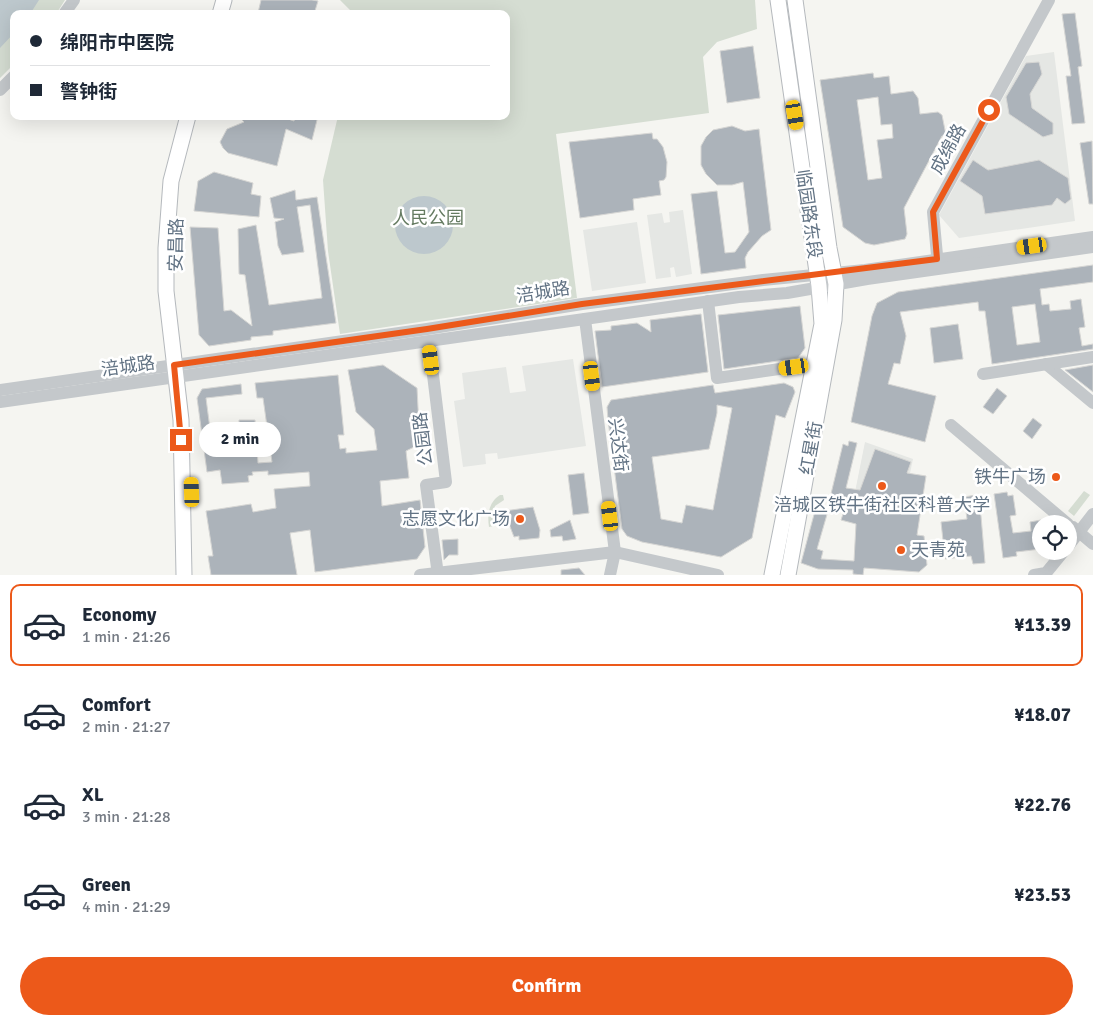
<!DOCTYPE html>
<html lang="en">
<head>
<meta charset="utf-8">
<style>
	:root { --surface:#fff; --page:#f2f2f3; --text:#1f2937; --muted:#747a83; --line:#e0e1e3; --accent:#ec591a }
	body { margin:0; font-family:Signika,"Noto Sans SC",sans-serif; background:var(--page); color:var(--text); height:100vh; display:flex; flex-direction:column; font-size:19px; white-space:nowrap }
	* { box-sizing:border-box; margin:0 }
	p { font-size:16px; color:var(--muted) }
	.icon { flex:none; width:28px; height:28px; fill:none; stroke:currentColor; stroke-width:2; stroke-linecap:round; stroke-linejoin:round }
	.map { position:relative; height:575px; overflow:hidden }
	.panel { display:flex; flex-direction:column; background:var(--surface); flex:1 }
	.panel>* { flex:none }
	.hud { position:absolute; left:10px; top:10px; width:500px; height:110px; border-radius:10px; box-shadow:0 5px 20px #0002; display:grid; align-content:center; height:110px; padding:0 20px; background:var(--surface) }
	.fabs { position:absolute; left:1032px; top:515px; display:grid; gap:10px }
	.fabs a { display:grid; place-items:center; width:45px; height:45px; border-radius:50%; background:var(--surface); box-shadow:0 5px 20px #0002; font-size:25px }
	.end { position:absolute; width:22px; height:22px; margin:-11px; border:6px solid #ec591a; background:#fff; box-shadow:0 0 0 2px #fff }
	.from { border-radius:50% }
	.bubble { position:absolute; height:35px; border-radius:18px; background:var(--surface); box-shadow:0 5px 20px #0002; font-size:16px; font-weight:700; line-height:35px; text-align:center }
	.car { position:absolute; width:15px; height:30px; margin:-15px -8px; border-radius:6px; box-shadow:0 0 4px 1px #0007; background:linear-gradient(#f5c518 24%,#345 0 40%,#f5c518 0 76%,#345 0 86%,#f5c518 0) }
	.hud b { display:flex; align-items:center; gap:18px; height:48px; font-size:19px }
	.hud b+b { border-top:1px solid var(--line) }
	.hud i { width:12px; height:12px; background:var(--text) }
	ul { padding:9px 0 0; list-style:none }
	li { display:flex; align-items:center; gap:15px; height:82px; margin:0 10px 8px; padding:0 10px; border:2px solid transparent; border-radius:10px }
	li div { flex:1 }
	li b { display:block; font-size:19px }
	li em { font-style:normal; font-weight:700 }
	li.on { border-color:var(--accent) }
	li>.icon { width:45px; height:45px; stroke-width:1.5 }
	.button { display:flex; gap:10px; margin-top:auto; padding:10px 20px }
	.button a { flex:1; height:58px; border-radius:30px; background:var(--accent); color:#fff; font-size:20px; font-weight:700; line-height:58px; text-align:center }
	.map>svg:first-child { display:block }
	.built { fill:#e5e7e4 }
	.green { fill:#d5ddd2 }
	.water { fill:#bdc8cd }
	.building { fill:#acb3ba; stroke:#d6d6d4; fill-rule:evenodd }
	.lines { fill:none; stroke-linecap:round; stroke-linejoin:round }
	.major-casing { stroke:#b5b9bd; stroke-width:17 }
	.minor { stroke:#c4c8cb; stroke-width:12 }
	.major { stroke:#fff; stroke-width:15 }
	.route { stroke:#ec591a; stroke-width:6 }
	.poi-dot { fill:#ec591a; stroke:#fff; stroke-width:2 }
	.labels { text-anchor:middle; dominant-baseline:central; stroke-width:5; stroke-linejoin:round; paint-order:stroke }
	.street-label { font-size:18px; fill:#627384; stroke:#fff }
	.park-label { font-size:18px; fill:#657b61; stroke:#fff }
	.poi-label { font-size:18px; fill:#627384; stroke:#fff; text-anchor:end }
</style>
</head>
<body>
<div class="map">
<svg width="1093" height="575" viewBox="0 0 1093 575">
	<rect width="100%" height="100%" fill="#f5f5f1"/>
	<g class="built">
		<path d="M1054,52L1075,221L959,238L939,215L1026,56Z"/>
		<path d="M683,210L692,274L676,277L674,267L670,268L671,277L656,279L647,215L662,213L664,223L670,222L669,212Z"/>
		<path d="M637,222L646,283L592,291L583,230Z"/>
		<path d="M573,359L586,446L498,459L497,453L485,454L486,464L463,467L454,401L465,399L462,373L506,367L510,393L526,391L522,366Z"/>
		<path d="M865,442L913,459L900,521L851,512Z"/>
	</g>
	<g class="green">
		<path d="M0,0H65L56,14H14V64L0,78Z"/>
		<path d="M340,0H755L757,29L717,42L703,57L709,113L556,134L577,298L340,334L328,251L323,180L338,116H506V14H354Z"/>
		<path d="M1084,491L1090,495L1074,516L1068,511Z"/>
		<path d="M500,495H503L504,500L495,506L493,516L494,526L489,527C487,514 489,502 500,495Z"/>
	</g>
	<g class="water">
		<path d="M0,0H39L30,14H14V33L0,48Z"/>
		<circle cx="424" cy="225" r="29"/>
	</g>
	<g class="building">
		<path d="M261,0H312L318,1L314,14H263L258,13Z"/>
		<path d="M1075,13L1082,66L1078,67L1085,123L1072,124L1066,76H1071L1062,14Z"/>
		<path d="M753,46L760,98L727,103L720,51Z"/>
		<path d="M1039,62L1042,74L1030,94L1032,108L1053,123V134L1043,137L1009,114L1006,97L1026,63Z"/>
		<path d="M873,73L874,78L889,76L891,94L913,91L918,98L920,114L938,112L942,115L946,135L942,136L904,208L907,234L905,239L874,245L865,243L843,227L820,80ZM878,97L881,125L892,124L893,138L877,140L882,178L868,180L857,100Z"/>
		<path d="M238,116H279L294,121L295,116H318L312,140L286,129L277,166L228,153L223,148L220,142L227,129L244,122Z"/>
		<path d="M732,126L745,131L759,129L771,230L762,236L748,252L745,258L746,268L701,274L691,194L717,191L725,253L735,252L749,232L743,182L732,185H717L706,174L701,165V146L706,137L713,130Z"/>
		<path d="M652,133L653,139H657L663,147L667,162L666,177L664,180L659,181L661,195L633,199L634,210L580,218L569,142Z"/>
		<path d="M1092,141L1093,204H1089L1080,143Z"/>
		<path d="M973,160L988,170L1039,160L1068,178L1071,199L1065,204L1057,198L1052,205L985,214L982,196L960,181Z"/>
		<path d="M214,172L253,183L251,194L261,196L259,217L194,211L198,181Z"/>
		<path d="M295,190L296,200L317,197L336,323L273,331V335L251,337V340L209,346L199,335L190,227L218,228L224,311L231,310L252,326L245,275L239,274L238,229L256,225L269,305L322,298L310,205L297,207L304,252L282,255L278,246L275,222L284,219L274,218L270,198Z"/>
		<path d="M1093,265V282L1040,289L1042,305L1049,304L1050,311L1071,309L1070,301L1081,299L1085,327L1079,328L1082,346L1093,344V349L992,364L985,311H979L978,302L900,312L906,336L900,364L894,363L888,384L936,396L925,442L851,422L872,316L877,303L898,292ZM1035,304L1040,342L1017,345L1012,307Z"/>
		<path d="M800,306L805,348L798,358L724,369L718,315Z"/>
		<path d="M701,314L708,372L602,387L595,331L611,330V326L637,323L651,332L650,320Z"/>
		<path d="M958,324L963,359L934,363L930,328Z"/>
		<path d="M383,365L417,388L419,427L418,445L406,451L409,478L380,481L382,506L420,500L425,547L417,559L315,572L310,530L290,533L297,575H211L208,556H213L206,511L251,504L253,512L276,508L274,489L310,486L309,472L268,475V471L252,472L253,475L248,476L249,482L222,484L220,470L207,472L197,398L202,389L241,384L242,394L206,398L211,437L239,445V420H255L258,463L272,462L263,398H257L255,383L338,375L344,435H338L340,449L346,448V453L377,450L374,429L356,412L348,370Z"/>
		<path d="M1093,365V392L1065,370Z"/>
		<path d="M784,383L793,387L795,392L785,418L776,415L752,538L721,557L642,542L627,536L622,529L608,420L607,407L611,400L713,385L715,393ZM717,405L732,408L713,510L686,505L682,523L661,519L652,457L709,449L717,413Z"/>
		<path d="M997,388L1007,396L993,414L983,407Z"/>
		<path d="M1033,418L1042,425L1032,439L1023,431Z"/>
		<path d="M849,441L857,443L846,488L860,490L875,449L911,462L907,473L926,476L917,535L924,536L927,565L919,572L864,568L863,575L853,574V570L818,569L801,563L816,507L828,511L817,549L823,551L821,559L854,561L856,524L841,520L847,502L830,498L843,444L848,446Z"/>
		<path d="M584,473L589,513L573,515L568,475Z"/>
		<path d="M1007,492L1008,496L1013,495L1016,515L1010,516L1013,533L1031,531L1030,522L1041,520V549L1016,552L1017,556L1003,558L994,494Z"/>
		<path d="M976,495L981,516L985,563L973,564L971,556L945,559L941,522L967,519L964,497Z"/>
		<path d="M533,507L540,530L539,538L519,540V536L514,537L504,511Z"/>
		<path d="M570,520L576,539L563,541L562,536L551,537L550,530Z"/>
		<path d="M458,539V555H449L444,560L442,540Z"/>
		<path d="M579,568L585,575H561V570Z"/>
	</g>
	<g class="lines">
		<defs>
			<g id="major">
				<path d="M220,14L224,0"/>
				<path d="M184,575L181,420L166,291V248L171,181L188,116"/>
				<path d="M772,575L822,324L819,286L778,0"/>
				<path d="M788,575L834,320L836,284L829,248L795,0"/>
			</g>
		</defs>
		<use href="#major" class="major-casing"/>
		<g class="minor">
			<path d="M64,14L74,0"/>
			<path d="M0,90L14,76"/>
			<path d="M938,266L933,212L1049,0"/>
			<path d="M708,301L717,378L814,364"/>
			<path d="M585,319L615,552L610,575"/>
			<path d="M429,342L446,482L426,485L438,575"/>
			<path d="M1046,364L1093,403"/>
			<path d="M983,374L1093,357"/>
			<path d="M0,390L427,329L582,304L763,280L865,270L1093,237"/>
			<path d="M0,402L739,297L787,293L867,279L1093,247"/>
			<path d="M951,425L1068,524"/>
			<path d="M1073,527L1093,544"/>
			<path d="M1069,545L1093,514"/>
			<path d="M420,575L615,552L718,575"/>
			<path d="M1034,575L1046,573L1064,551"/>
		</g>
		<use href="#major" class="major"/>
	</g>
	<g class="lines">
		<path class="route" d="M181,440L174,365L427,329L582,304L937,259L933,212L989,110"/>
	</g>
	<g class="poi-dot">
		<circle cx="1056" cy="477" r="5"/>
		<circle cx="882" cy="486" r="5"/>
		<circle cx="520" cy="519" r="5"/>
		<circle cx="901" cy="550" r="5"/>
	</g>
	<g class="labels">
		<g class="street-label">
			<text transform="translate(948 149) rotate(-61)">成绵路</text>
			<text transform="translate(809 214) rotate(82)">临园路东段</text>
			<text transform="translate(176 245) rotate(-89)">安昌路</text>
			<text transform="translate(543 292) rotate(-9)">涪城路</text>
			<text transform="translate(128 366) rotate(-8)">涪城路</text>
			<text transform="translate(423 439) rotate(-97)">公园路</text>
			<text transform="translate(618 445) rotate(83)">兴达街</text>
			<text transform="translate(811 448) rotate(-80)">红星街</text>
		</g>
		<g class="park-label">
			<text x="428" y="218">人民公园</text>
		</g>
		<g class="poi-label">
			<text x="1046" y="477">铁牛广场</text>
			<text x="882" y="505" text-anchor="middle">涪城区铁牛街社区科普大学</text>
			<text x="510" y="519">志愿文化广场</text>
			<text x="911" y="550" text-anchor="start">天青苑</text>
		</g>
	</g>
</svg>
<div class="fabs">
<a><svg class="icon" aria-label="locate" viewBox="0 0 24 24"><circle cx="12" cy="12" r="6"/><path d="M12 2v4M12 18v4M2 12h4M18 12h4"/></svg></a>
</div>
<i class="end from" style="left:989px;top:110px"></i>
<i class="end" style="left:181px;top:440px"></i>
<div class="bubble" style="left:199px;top:422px;width:82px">2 min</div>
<i class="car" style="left:795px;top:115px;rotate:170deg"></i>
<i class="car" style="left:1032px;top:246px;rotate:262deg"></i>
<i class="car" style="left:431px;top:360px;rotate:353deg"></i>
<i class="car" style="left:794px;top:367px;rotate:262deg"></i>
<i class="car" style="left:592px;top:376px;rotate:173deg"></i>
<i class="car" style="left:192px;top:492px;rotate:358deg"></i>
<i class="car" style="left:610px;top:516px;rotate:353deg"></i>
<div class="hud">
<b><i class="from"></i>绵阳市中医院</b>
<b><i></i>警钟街</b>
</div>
</div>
<section class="panel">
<ul>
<li class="on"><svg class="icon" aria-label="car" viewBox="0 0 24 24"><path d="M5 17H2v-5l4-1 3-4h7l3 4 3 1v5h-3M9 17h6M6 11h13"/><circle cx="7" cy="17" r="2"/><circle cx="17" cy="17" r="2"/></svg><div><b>Economy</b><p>1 min · 21:26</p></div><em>¥13.39</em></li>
<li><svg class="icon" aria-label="car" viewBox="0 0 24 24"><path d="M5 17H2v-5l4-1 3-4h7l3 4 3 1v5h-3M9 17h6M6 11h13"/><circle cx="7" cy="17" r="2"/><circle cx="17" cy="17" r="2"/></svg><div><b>Comfort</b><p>2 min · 21:27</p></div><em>¥18.07</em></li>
<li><svg class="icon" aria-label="car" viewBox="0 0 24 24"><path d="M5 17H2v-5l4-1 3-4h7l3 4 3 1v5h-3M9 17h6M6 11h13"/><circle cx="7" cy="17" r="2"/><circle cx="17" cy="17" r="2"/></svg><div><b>XL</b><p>3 min · 21:28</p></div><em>¥22.76</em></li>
<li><svg class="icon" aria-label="car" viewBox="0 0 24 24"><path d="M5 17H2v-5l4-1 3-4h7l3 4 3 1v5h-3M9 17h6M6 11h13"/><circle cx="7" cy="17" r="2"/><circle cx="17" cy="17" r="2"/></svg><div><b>Green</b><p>4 min · 21:29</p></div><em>¥23.53</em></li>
</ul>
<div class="button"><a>Confirm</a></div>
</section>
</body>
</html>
